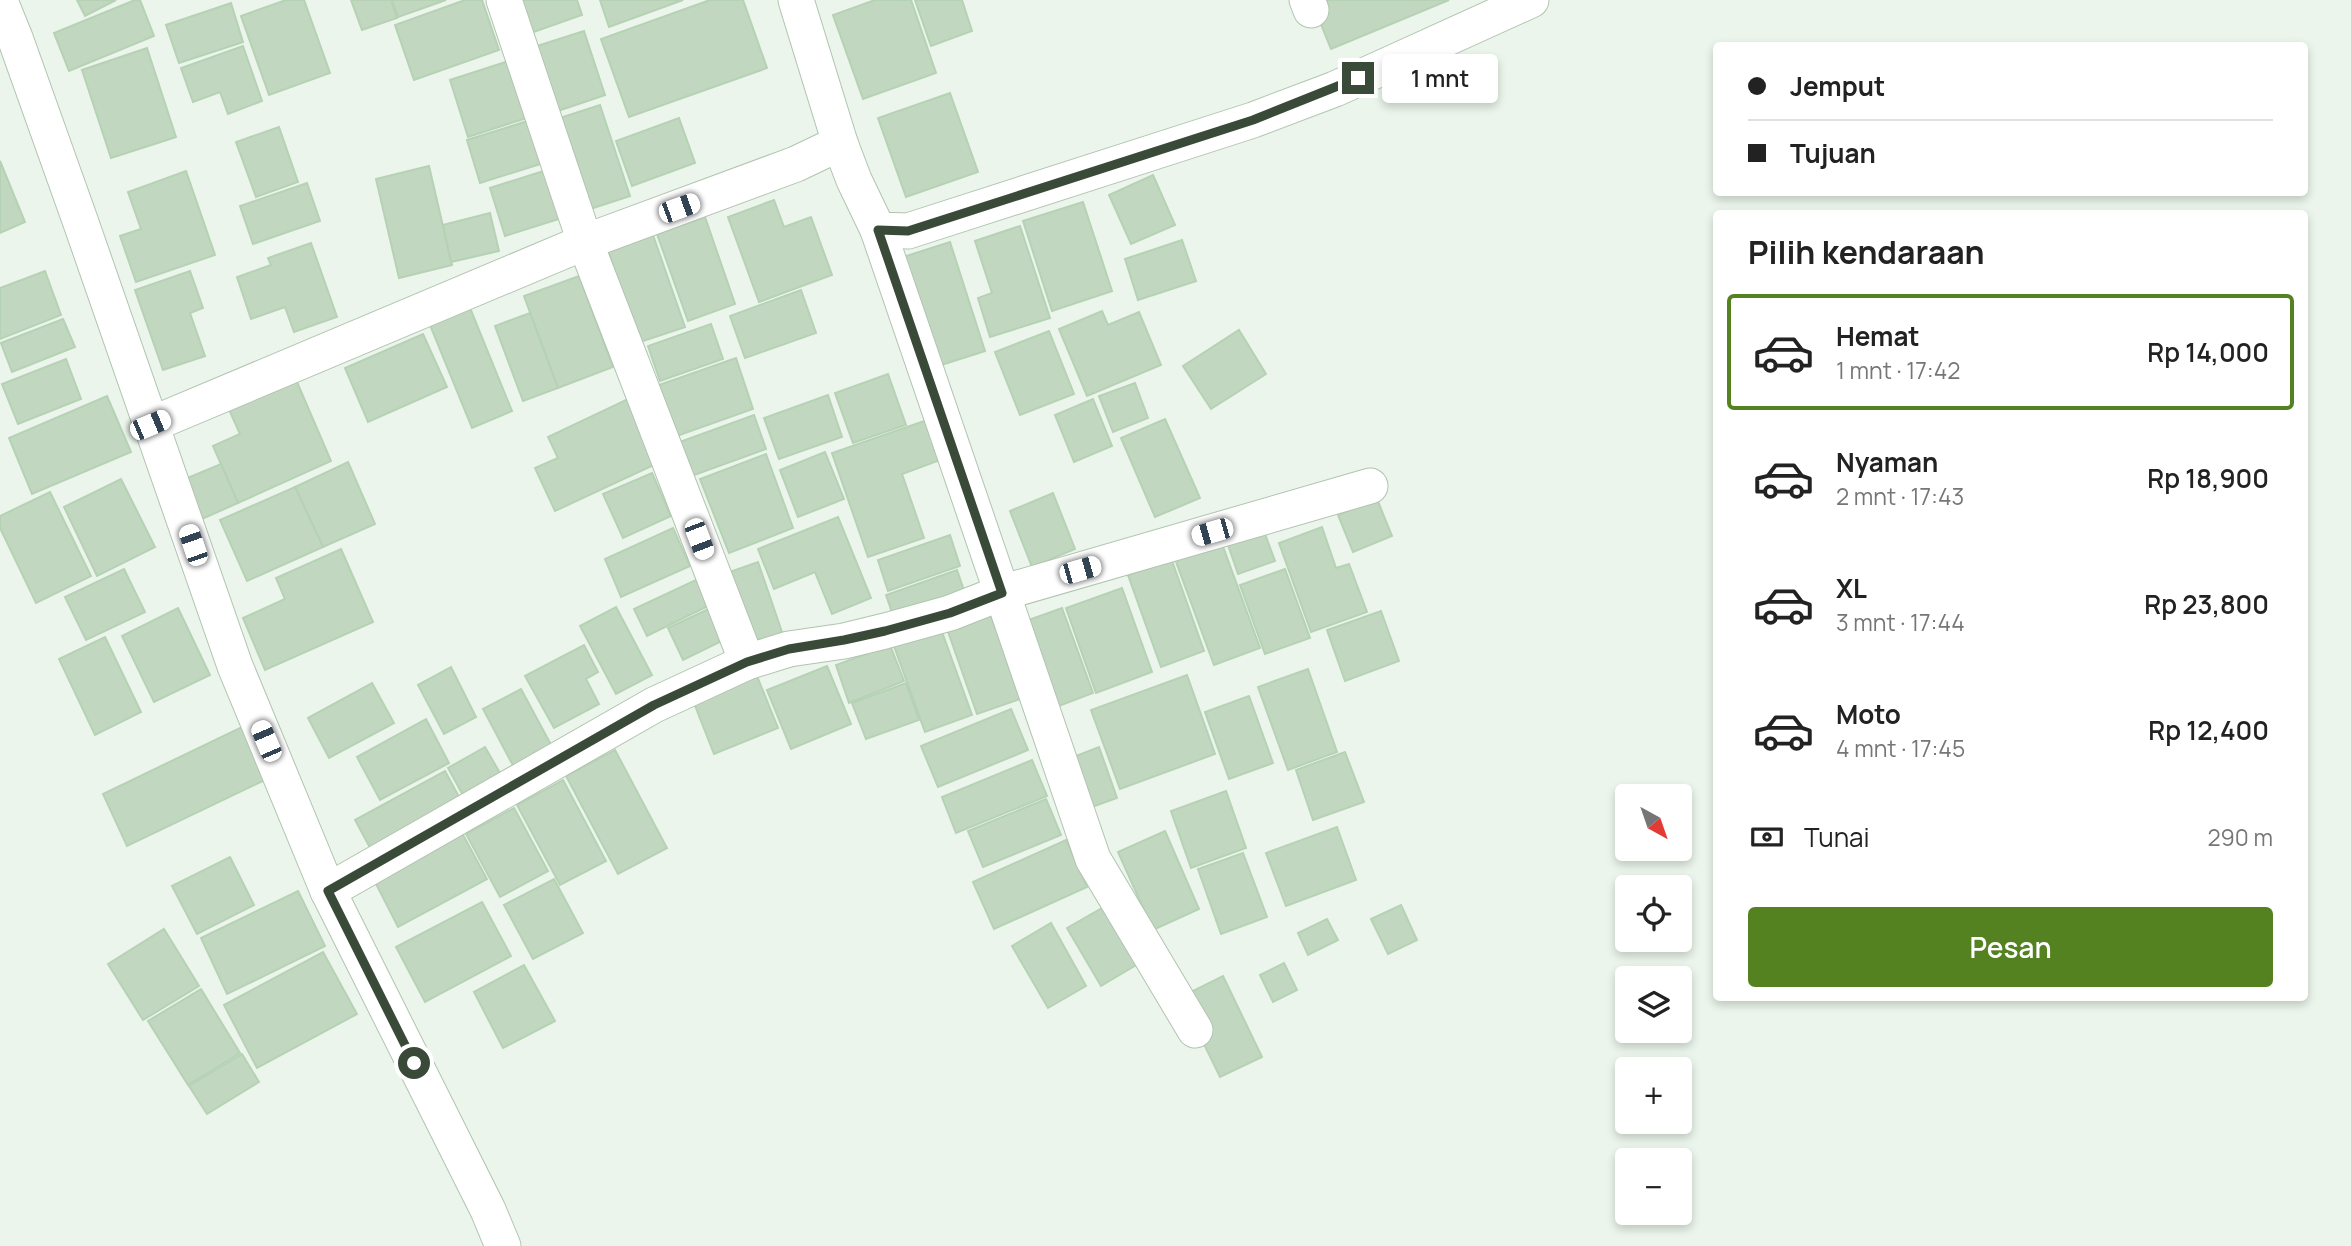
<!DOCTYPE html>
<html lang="id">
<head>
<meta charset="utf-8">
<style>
	:root { --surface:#fff; --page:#f6f6f6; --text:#222; --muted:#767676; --line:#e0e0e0; --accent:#558221 }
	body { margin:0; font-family:Manrope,sans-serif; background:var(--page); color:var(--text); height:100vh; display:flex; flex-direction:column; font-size:26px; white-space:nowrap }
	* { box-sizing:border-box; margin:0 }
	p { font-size:23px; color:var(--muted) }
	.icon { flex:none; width:38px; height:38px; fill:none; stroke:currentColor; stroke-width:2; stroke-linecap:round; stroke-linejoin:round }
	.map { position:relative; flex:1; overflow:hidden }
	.details { position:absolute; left:1713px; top:210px; width:595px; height:791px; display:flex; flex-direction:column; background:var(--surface); border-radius:7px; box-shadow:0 4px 10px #0003 }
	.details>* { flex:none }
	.hud { position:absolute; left:1713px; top:42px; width:595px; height:154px; border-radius:7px; box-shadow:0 4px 10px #0003; display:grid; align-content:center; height:154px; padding:0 35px; background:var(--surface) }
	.needle { width:46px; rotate:140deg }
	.controls { position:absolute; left:1615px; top:784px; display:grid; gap:14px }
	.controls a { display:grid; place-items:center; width:77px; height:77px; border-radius:7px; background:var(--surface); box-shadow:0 4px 10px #0003; font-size:35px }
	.end { position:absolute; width:32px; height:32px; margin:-16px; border:9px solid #3a4a39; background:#fff; box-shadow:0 0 0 4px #fff }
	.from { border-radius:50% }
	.bubble { position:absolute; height:49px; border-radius:7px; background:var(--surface); box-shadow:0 4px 10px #0003; font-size:23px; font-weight:600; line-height:49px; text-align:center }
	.car { position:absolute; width:21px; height:42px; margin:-21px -10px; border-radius:9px; box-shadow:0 0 5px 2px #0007; background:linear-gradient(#fff 24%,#345 0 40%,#fff 0 76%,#345 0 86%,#fff 0) }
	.hud b { display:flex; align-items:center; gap:24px; height:66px; font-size:26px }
	.hud b+b { border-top:2px solid var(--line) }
	.hud i { width:18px; height:18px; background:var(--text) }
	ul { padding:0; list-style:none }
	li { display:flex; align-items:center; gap:21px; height:116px; margin:0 14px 10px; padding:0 21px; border:4px solid transparent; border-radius:7px }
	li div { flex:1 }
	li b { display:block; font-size:26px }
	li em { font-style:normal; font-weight:600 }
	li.on { border-color:var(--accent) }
	li>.icon { width:63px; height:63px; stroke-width:1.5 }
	h2 { padding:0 35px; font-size:32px; line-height:84px }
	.pay { display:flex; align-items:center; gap:18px; height:77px; padding:0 35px; font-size:26px }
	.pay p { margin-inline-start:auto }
	.cta { display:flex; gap:14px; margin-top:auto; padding:14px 35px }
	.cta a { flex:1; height:80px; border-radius:7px; background:var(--accent); color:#fff; font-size:28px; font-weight:600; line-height:80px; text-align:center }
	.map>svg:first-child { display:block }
	.building { fill:#c2d7c0; stroke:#b6d2b4; stroke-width:2 }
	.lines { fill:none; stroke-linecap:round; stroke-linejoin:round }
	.street-casing { stroke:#b1c4b0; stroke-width:37 }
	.street { stroke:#fff; stroke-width:35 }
	.route { stroke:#3a4a39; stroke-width:9 }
</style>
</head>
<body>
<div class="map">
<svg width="2351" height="1246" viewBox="0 0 2351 1246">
	<rect width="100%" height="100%" fill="#ebf5eb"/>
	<g class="building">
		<path d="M77,0H116L85,16Z"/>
		<path d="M135,0H140L154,36L69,71L54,33Z"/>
		<path d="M286,0H304L330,73L269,95L241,16Z"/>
		<path d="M351,0H391L397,18L362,30Z"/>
		<path d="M392,0H446L398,17Z"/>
		<path d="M465,0H482L499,50L414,80L395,25Z"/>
		<path d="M516,0H577L582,15L528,34Z"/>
		<path d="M600,0H683L609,27Z"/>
		<path d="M710,0H743L767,68L629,117L601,39Z"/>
		<path d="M875,0H911L936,73L863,99L833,15Z"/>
		<path d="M915,0H962L972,31L931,46Z"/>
		<path d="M1311,0H1449L1331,49Z"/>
		<path d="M231,3L243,42L179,63L166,25Z"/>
		<path d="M584,31L605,95L552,113L531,48Z"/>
		<path d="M243,46L262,101L228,114L220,92L193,102L181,68Z"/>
		<path d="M147,48L176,137L111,158L82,70Z"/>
		<path d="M518,58L536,115L468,137L450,80Z"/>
		<path d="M950,93L978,172L906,197L878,118Z"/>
		<path d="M600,105L630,196L581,212L551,121Z"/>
		<path d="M540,117L553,160L480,183L467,140Z"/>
		<path d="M679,118L695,163L632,186L616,141Z"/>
		<path d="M279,127L298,182L256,197L236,142Z"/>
		<path d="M0,161L25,222L0,233Z"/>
		<path d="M429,166L452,265L399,278L376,179Z"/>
		<path d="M553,168L568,216L505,236L490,188Z"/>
		<path d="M186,171L215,255L136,282L120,236L141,229L128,192Z"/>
		<path d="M1153,175L1175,225L1131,244L1109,195Z"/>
		<path d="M307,183L320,221L253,244L240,206Z"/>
		<path d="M774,200L784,227L811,217L832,275L759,302L728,217Z"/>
		<path d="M1083,202L1112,291L1052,311L1023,221Z"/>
		<path d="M490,213L499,251L451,262L443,225Z"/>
		<path d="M705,217L735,304L688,321L657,234Z"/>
		<path d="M1020,226L1050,318L990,337L978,298L992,293L975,241Z"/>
		<path d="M653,235L685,327L640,342L608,251Z"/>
		<path d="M1182,240L1196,281L1138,300L1125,259Z"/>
		<path d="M950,242L985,351L935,367L900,258Z"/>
		<path d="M311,243L337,317L294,332L285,307L251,319L237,277L271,265L268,258Z"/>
		<path d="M45,271L61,315L0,339V288Z"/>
		<path d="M190,271L203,308L190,313L205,356L163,370L135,290Z"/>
		<path d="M579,276L613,367L558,388L524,296Z"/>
		<path d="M801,290L816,333L745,358L730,316Z"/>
		<path d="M470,308L512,411L472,428L430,325Z"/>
		<path d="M1102,311L1108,325L1139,312L1161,365L1087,396L1059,329Z"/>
		<path d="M530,313L558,388L523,401L495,326Z"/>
		<path d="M63,319L75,347L12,372L1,343Z"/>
		<path d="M711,324L723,359L660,381L648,346Z"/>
		<path d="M1239,330L1266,374L1211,409L1183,366Z"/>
		<path d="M1049,331L1074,394L1020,415L995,352Z"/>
		<path d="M423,334L447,387L368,422L345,368Z"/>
		<path d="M736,358L753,409L674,437L656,386Z"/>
		<path d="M66,359L81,399L18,424L2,384Z"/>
		<path d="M888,374L906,425L853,443L835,393Z"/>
		<path d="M294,375L331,461L238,503L213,446L240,434L227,405Z"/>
		<path d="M1135,383L1148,418L1113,432L1099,396Z"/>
		<path d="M828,395L842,437L779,459L764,418Z"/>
		<path d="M107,396L131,452L32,494L9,438Z"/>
		<path d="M628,399L658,463L555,511L535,468L558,458L548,437Z"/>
		<path d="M1093,399L1112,446L1074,462L1055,415Z"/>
		<path d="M754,415L766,449L686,478L674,444Z"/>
		<path d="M930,419L943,459L902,474L924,538L868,557L832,453Z"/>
		<path d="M1165,419L1200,498L1155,517L1121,438Z"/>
		<path d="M825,452L844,499L798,517L780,470Z"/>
		<path d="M766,454L793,528L729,553L700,479Z"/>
		<path d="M348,462L375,524L323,547L295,487Z"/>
		<path d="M221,464L238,503L202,519L185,479Z"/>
		<path d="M652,473L671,516L623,538L603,494Z"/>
		<path d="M121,479L155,547L97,576L64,507Z"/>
		<path d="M295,487L323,547L247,581L220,520Z"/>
		<path d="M50,492L91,576L36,603L0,528V516Z"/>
		<path d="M1053,493L1075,549L1032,567L1010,511Z"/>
		<path d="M1377,499L1392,536L1353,552L1338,515Z"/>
		<path d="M838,517L871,598L832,614L815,572L774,589L758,549Z"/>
		<path d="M1262,526L1275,561L1238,574L1226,539Z"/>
		<path d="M1322,527L1336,568L1349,564L1367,612L1311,632L1279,543Z"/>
		<path d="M673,528L690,566L621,597L605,559Z"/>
		<path d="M950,535L960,566L888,591L878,560Z"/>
		<path d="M1221,541L1260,648L1214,665L1175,559Z"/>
		<path d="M341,549L373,622L265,670L243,618L285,599L276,578Z"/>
		<path d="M1171,558L1204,651L1161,667L1128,575Z"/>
		<path d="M758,562L783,635L746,649L721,575Z"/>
		<path d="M124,569L145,612L86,640L65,597Z"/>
		<path d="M1285,569L1310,638L1265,654L1240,585Z"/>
		<path d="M957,570L967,599L896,624L886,595Z"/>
		<path d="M698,579L710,605L647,636L634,609Z"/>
		<path d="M1122,588L1152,672L1096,693L1066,608Z"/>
		<path d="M719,604L734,635L683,660L668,628Z"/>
		<path d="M616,607L652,675L616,694L580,626Z"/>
		<path d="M988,607L1020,699L977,714L945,623Z"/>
		<path d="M178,608L210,675L154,702L122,636Z"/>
		<path d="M1062,608L1093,693L1051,709L1020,623Z"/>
		<path d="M1381,611L1399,661L1345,681L1327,630Z"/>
		<path d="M937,618L972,715L925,732L890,635Z"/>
		<path d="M105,637L141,712L95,735L59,659Z"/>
		<path d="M584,645L598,672L586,679L599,704L554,728L525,676Z"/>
		<path d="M890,645L904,681L849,703L836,665Z"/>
		<path d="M827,666L851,724L791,749L767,690Z"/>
		<path d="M451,667L476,717L444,734L418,685Z"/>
		<path d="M1308,669L1337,752L1288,770L1258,687Z"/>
		<path d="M1187,675L1215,754L1120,789L1091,710Z"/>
		<path d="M757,676L778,728L714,754L694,703Z"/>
		<path d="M372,683L394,723L329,758L308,718Z"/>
		<path d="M906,683L919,720L866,739L852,703Z"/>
		<path d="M521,689L555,752L517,773L483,709Z"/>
		<path d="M1249,696L1273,763L1229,779L1205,712Z"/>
		<path d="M1011,709L1028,750L938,787L921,746Z"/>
		<path d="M426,719L449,763L380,800L357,757Z"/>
		<path d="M242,727L267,779L127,846L103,794Z"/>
		<path d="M485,747L508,787L470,808L448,768Z"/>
		<path d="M1099,747L1117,798L1081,811L1063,761Z"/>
		<path d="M615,750L667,848L618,874L566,776Z"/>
		<path d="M1345,752L1364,802L1313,820L1296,770Z"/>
		<path d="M1032,760L1047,796L956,833L942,797Z"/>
		<path d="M445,771L465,808L375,857L355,820Z"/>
		<path d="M563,780L606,861L560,885L517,805Z"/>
		<path d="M1226,791L1246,848L1191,868L1171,811Z"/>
		<path d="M1046,799L1061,835L983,867L968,831Z"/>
		<path d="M514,808L548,871L500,897L466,834Z"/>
		<path d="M1337,827L1356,880L1286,906L1266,853Z"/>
		<path d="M1165,831L1199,909L1153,930L1118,852Z"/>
		<path d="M462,833L487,879L398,927L374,880Z"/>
		<path d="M1066,840L1087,887L994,929L973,882Z"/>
		<path d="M1243,853L1267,917L1221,934L1198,869Z"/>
		<path d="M230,857L254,905L197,934L172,886Z"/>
		<path d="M554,879L583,933L533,959L504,905Z"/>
		<path d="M298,891L325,946L227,994L201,938Z"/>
		<path d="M482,902L511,956L425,1002L396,947Z"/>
		<path d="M1109,904L1143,961L1101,986L1067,928Z"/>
		<path d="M1401,905L1417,940L1388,954L1371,919Z"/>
		<path d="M1327,919L1338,940L1308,955L1298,933Z"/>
		<path d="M1051,923L1086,986L1048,1008L1012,946Z"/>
		<path d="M164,929L199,986L143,1020L108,964Z"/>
		<path d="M323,952L357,1014L257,1068L224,1005Z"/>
		<path d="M1284,963L1297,990L1273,1002L1260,975Z"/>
		<path d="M524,965L555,1021L503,1048L474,992Z"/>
		<path d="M1223,976L1262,1057L1220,1077L1181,997Z"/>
		<path d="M201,989L240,1053L188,1085L148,1021Z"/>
		<path d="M242,1054L259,1082L207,1114L189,1086Z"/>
	</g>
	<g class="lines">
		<defs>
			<g id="street">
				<path d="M504,0L585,242L747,662"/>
				<path d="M796,0L840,143"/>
				<path d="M1307,0L1311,10"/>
				<path d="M0,1L15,38L81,223L235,666L328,891L488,1210L503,1246"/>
				<path d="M878,230L1093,859L1195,1030"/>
				<path d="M150,425L585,242L796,164L840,143L854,180L878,230L908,231L1253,120L1335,89L1531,0"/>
				<path d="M328,891L654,705L747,662L789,649L844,641L885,631L950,613L1001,593L1370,486"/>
			</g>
		</defs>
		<use href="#street" class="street-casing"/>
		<use href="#street" class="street"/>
	</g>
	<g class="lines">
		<path class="route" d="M414,1063L328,891L654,705L747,662L789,649L844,640L885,631L950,613L1002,593L878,230L908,231L1253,120L1358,78"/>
	</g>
</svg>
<div class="controls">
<a><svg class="needle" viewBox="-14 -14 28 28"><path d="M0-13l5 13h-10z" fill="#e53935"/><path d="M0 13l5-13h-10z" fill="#767676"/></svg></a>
<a><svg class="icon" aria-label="locate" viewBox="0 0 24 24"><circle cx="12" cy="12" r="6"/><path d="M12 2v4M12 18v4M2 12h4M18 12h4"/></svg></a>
<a><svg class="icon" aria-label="layers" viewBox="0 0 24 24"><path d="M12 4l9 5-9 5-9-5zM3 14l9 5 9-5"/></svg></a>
<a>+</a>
<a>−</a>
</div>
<i class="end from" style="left:414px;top:1063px"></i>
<i class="end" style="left:1358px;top:78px"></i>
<div class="bubble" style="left:1382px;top:54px;width:116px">1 mnt</div>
<i class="car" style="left:679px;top:208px;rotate:70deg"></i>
<i class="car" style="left:150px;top:425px;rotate:67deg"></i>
<i class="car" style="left:1212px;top:532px;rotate:254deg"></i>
<i class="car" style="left:699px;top:539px;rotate:159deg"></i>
<i class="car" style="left:193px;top:545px;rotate:341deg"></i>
<i class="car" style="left:1080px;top:570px;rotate:74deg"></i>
<i class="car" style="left:266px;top:741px;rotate:337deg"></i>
<div class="hud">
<b><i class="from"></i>Jemput</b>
<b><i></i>Tujuan</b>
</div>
<section class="details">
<h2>Pilih kendaraan</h2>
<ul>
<li class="on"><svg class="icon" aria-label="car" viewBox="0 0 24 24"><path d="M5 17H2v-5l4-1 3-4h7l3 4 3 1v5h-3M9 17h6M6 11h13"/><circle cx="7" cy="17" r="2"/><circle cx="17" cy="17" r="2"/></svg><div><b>Hemat</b><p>1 mnt · 17:42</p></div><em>Rp 14,000</em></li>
<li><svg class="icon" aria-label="car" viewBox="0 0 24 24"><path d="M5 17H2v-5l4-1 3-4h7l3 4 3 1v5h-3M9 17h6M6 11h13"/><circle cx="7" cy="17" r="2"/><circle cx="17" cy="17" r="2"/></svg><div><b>Nyaman</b><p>2 mnt · 17:43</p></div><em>Rp 18,900</em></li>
<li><svg class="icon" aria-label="car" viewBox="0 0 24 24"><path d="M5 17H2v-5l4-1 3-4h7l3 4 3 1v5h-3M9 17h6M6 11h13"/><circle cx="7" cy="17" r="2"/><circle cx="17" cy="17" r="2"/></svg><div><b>XL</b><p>3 mnt · 17:44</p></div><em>Rp 23,800</em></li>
<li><svg class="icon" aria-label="car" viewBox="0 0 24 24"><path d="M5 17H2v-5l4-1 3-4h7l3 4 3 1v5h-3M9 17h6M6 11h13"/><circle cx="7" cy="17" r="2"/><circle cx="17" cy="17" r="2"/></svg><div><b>Moto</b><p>4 mnt · 17:45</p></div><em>Rp 12,400</em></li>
</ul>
<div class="pay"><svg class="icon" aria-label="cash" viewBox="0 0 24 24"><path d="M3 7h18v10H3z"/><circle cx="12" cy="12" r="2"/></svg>Tunai<p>290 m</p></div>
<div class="cta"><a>Pesan</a></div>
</section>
</div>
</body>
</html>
